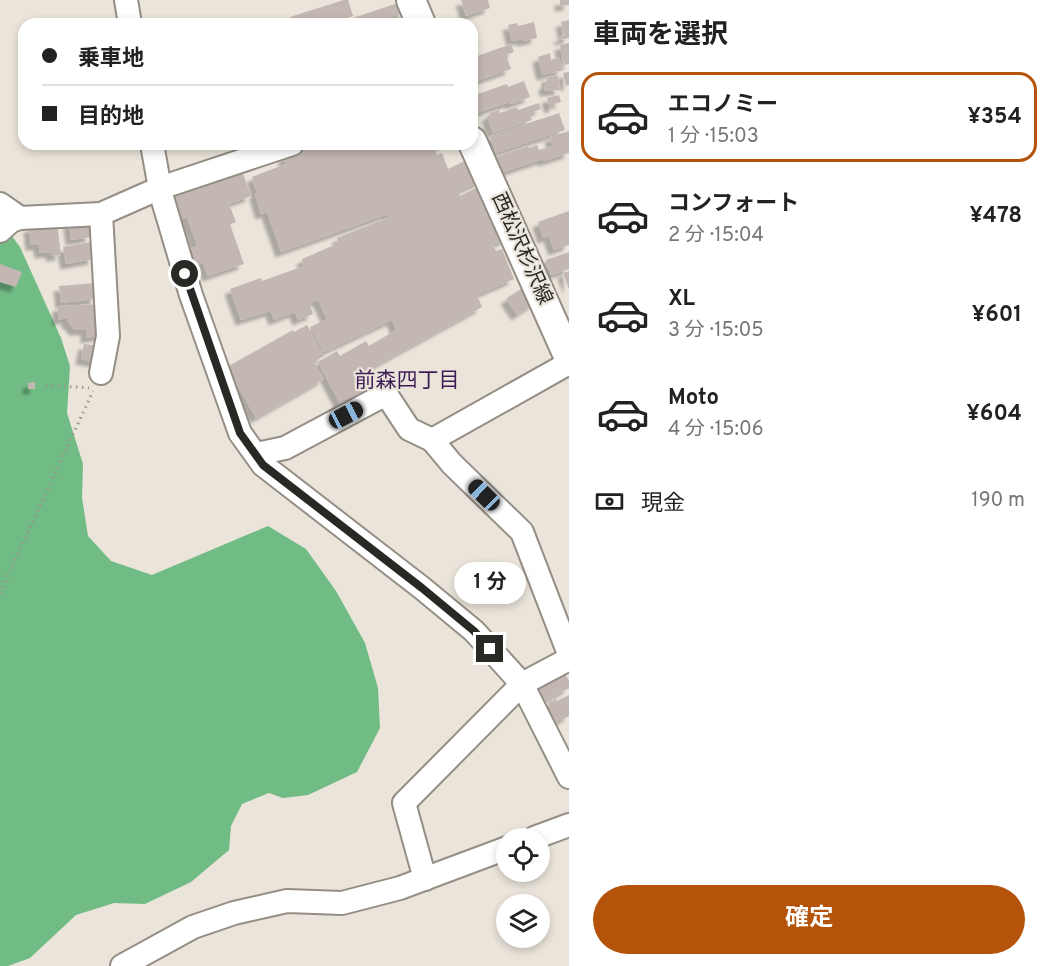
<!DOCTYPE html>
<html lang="ja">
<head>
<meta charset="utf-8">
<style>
	:root { --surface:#fff; --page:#f6f6f6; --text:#222; --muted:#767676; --line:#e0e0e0; --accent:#b45309 }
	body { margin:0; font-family:Overpass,"Noto Sans JP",sans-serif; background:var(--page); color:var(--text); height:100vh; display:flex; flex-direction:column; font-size:22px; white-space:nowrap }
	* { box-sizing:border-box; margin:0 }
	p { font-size:20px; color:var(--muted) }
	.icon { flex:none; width:33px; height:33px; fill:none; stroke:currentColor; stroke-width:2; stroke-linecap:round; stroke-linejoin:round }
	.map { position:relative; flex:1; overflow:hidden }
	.panel { display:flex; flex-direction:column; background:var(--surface); width:480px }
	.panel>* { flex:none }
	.banner { position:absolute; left:18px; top:18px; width:460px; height:132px; border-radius:18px; box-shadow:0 3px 9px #0003; display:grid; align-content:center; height:132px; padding:0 24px; background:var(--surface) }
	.buttons { position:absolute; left:496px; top:828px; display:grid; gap:12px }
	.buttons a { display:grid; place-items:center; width:54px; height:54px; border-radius:50%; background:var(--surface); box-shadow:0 3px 9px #0003; font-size:30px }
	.end { position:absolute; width:27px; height:27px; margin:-14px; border:8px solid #2a2824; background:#fff; box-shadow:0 0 0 3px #fff }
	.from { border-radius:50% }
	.bubble { position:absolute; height:42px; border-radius:21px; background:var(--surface); box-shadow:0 3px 9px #0003; font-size:20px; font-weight:700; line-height:42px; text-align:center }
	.car { position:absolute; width:18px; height:36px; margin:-18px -9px; border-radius:8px; box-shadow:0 0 4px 2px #0007; background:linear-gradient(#222 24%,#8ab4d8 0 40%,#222 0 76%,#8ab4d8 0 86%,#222 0) }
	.banner b { display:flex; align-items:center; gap:21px; height:57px; font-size:22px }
	.banner b+b { border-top:2px solid var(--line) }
	.banner i { width:15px; height:15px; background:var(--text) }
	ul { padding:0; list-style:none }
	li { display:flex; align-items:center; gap:18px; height:90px; margin:0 12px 9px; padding:0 12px; border:3px solid transparent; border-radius:18px }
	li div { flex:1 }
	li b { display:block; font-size:22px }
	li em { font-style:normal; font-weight:700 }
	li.current { border-color:var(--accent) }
	li>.icon { width:54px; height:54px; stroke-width:1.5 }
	h2 { padding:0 24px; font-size:27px; line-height:72px }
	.pay { display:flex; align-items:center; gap:15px; height:66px; padding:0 24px; font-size:22px }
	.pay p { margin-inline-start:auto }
	.primary-button { display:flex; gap:12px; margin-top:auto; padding:12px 24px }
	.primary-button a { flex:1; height:69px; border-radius:36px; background:var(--accent); color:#fff; font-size:24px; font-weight:700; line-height:69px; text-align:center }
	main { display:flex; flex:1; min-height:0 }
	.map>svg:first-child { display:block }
	.forest { fill:#71bb85 }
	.building { fill:#c2b7b2; filter:url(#shadow) }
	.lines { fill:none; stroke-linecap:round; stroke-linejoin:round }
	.minor-casing { stroke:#948e85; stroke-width:26 }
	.major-casing { stroke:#948e85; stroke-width:32 }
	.path { stroke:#99958e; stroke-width:3; stroke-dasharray:1.5 4.5; stroke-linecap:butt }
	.minor { stroke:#fff; stroke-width:22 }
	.major { stroke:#fff; stroke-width:28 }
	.route { stroke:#2a2824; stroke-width:8 }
	.labels { text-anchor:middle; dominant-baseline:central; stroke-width:4.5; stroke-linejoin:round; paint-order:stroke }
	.street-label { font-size:20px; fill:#2a2824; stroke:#eae4da }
	.neighbourhood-label { font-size:21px; fill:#3c1c54; stroke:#eae4da }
</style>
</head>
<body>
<main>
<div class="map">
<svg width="569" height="966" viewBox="0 0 569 966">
	<defs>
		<filter id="shadow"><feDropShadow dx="-5.5" dy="5.5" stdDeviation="1.5" flood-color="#0004"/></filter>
	</defs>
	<rect width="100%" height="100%" fill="#eae4da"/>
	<path class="forest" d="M0,220L20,247L61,338L70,366L67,413L83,464L82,498L88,536L111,561L152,575L268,526L306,549L336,591L365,643L378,688L380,728L357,772L308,795L283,798L269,793L242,804L231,826L229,850L191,882L145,904L114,903L76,915L30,958L8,966H0Z"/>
	<g class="building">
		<path d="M344,0H348L353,16L329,24H292L290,17Z"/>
		<path d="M461,0H488L490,8L466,16Z"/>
		<path d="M560,0H569V5L560,6Z"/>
		<path d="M401,2L405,12L391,17L393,24H355L353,18Z"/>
		<path d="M569,20V38L560,40L559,37L564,36L561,22Z"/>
		<path d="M534,22L537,38L523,41L522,39L512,41L508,25L517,23L518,26Z"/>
		<path d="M569,43V64L564,65L560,45Z"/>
		<path d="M511,44L514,52L506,55L511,69L472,83V58Z"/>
		<path d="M550,53L551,60L559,57L563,70L542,75L538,57Z"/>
		<path d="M569,72V85L566,86L563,73Z"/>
		<path d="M558,76L560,90L545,91L544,84H547V77Z"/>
		<path d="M524,81L530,97L511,104L510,102L477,113L472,96L507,84L508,87Z"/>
		<path d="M559,95L561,102L554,104L555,106L550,108L547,98Z"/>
		<path d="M539,103L541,109L530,113L532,120L493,133L487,116L490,115V113L499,110L500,113L517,107L518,110Z"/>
		<path d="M559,113L565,130L496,153L490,136Z"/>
		<path d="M569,131V153L544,161L543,159L501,173L496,157L528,146L529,148L537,145L539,150L553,146L550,137Z"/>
		<path d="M316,144H318L320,150L336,144H446L435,149L437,155L442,153L448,169L471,158L481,181L458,191L460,196L484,184L508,238L493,245L496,251L502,249L514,279L477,295L482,307L371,368L381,388L344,411L318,362L337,351L340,356L366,341L369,346L396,330L392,320L324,352L310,327L327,319L318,300L309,303L313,314L298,320L295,312L274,320L271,311L241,320L230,289L261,278L262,281L304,266L302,259L339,243L337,238L389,217L388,214L281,252L267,212L261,214L255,194L257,193L252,177L286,164L283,157Z"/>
		<path d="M242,171L251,196L229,204L236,222L230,224L244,264L208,276L203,263L195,265L190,249L197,246L187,217L182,219L174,194Z"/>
		<path d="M569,211V245L554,250L549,236L543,238L538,222Z"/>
		<path d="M89,220L91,237L71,240L69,222Z"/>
		<path d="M57,223L61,255L51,256V252L40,253L39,245H31L29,227Z"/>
		<path d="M91,242L94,259L66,264L63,247Z"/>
		<path d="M569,252V269L551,275L549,268L544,270L542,263L546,262V260Z"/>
		<path d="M0,264L22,272L16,287L0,282Z"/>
		<path d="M569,271V289L563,273Z"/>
		<path d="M95,283L96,299L61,303L59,286Z"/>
		<path d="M524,287L535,303L517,315L506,299Z"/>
		<path d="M100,304L103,335L86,338V330H75L69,323H67V318L58,320V306Z"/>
		<path d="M307,325L324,356L314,362L324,379L256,418L227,367L293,330L294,332Z"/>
		<path d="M84,344L100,346L97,362L81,359Z"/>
		<path d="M35,382V389H28V383Z"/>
		<path d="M563,670L569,681V688L542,703L533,687Z"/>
		<path d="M569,695V716L553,724L545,708L549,706L548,703L556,699L557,701Z"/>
	</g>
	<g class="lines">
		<defs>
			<g id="minor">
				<path d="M126,0L130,24"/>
				<path d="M152,144L161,194L191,295L240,433L263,465L422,588L474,631L522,684L569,777"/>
				<path d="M0,204L20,218"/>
				<path d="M0,231L11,221L20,218L101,214"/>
				<path d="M101,373L108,336L101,214L160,188L292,144"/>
				<path d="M432,440L569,363"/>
				<path d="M256,454L285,448L386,394L409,429L432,440L452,464L522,532L569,654"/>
				<path d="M534,838L569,825"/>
				<path d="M425,879L404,803L522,684L569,659"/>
				<path d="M122,966L193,927L234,913L287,901L342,903L400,888L507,848"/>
			</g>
			<g id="major">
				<path d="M411,0L421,24"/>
				<path d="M472,141L569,358"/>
			</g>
		</defs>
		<use href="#minor" class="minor-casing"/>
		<use href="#major" class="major-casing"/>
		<g class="path">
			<path d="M46,385L89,388"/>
			<path d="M0,593L93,391"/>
		</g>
		<use href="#minor" class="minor"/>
		<use href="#major" class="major"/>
	</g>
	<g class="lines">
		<path class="route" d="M185,274L240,433L263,465L422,588L474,631L490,649"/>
	</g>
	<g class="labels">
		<g class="street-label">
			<text transform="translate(521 249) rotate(66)">西松沢杉沢線</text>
		</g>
		<g class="neighbourhood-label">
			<text x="407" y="381">前森四丁目</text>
		</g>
	</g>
</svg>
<div class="buttons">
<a><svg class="icon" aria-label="locate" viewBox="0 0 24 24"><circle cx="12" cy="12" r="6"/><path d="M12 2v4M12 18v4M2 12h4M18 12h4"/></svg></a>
<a><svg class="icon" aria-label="layers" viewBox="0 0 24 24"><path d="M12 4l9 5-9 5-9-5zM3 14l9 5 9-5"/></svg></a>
</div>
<i class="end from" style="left:185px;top:274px"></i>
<i class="end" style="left:490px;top:649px"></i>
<div class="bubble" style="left:454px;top:562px;width:72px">1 分</div>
<i class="car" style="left:346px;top:415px;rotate:62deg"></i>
<i class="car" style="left:484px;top:495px;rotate:314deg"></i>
<div class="banner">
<b><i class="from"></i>乗車地</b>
<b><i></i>目的地</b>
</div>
</div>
<section class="panel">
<h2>車両を選択</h2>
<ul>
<li class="current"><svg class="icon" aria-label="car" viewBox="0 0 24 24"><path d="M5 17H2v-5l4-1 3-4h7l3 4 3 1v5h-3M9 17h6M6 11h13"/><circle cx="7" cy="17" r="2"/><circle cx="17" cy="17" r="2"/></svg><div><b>エコノミー</b><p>1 分 · 15:03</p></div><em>¥354</em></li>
<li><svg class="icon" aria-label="car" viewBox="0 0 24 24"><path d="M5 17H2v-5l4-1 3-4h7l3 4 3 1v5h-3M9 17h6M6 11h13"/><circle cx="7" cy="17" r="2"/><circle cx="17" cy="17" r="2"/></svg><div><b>コンフォート</b><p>2 分 · 15:04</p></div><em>¥478</em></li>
<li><svg class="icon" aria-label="car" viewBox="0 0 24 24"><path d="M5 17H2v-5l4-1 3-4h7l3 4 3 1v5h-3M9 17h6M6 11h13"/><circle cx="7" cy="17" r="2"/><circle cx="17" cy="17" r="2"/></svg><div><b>XL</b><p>3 分 · 15:05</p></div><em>¥601</em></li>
<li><svg class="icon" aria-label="car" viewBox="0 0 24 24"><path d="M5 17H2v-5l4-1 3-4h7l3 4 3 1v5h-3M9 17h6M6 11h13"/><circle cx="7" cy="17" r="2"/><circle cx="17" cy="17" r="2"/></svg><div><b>Moto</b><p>4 分 · 15:06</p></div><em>¥604</em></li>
</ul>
<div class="pay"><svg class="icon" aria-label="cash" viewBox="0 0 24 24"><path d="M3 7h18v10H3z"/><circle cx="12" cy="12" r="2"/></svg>現金<p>190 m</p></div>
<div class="primary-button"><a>確定</a></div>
</section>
</main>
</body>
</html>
